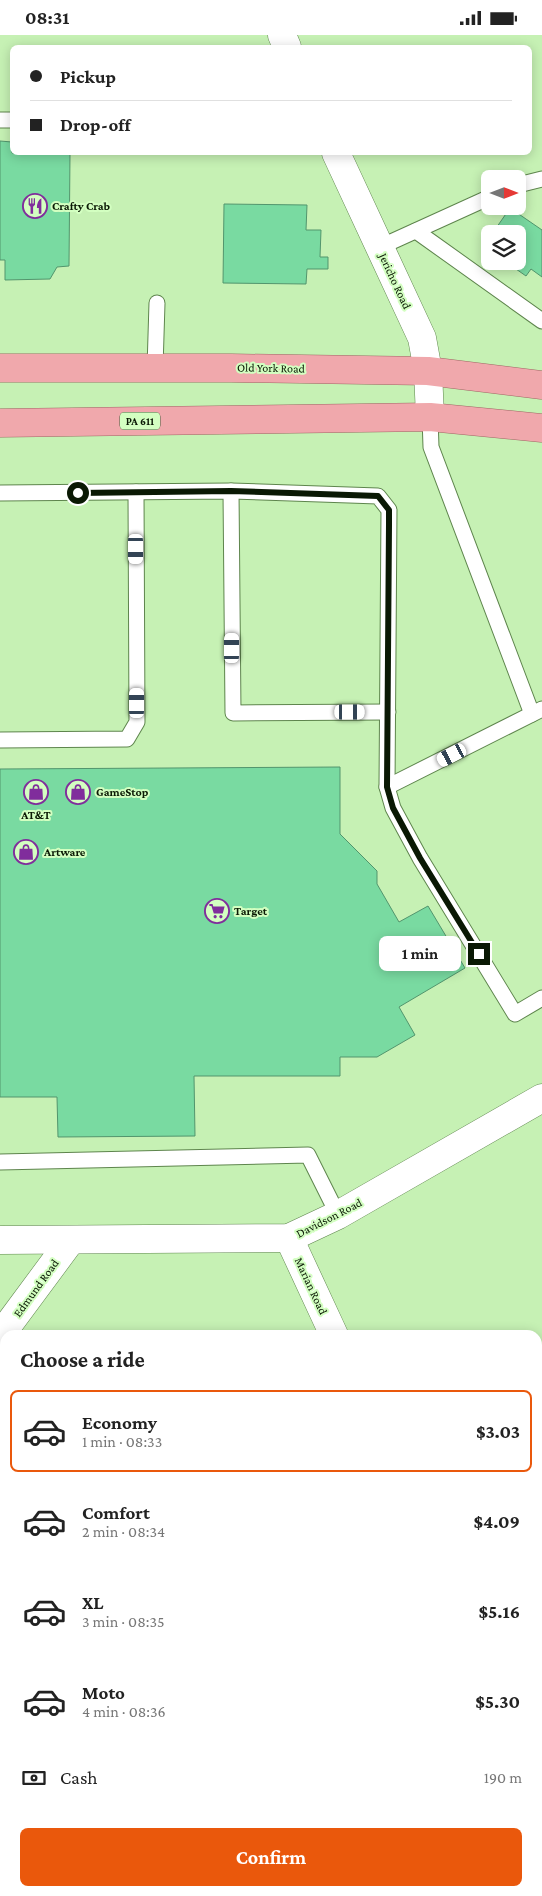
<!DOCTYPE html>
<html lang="en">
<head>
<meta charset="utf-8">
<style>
	:root { --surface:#fff; --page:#f2f2f2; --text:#222; --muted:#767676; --line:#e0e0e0; --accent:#ea580c }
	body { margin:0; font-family:"Crimson Pro",serif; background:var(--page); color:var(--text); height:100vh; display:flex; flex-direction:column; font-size:19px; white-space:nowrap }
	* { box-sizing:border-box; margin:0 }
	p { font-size:16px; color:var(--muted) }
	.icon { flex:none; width:28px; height:28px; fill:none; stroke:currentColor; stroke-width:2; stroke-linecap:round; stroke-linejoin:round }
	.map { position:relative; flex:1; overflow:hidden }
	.drawer { position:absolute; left:0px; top:1295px; width:542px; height:566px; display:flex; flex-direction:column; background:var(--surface); border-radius:15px 15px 0 0; box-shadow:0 2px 12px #0003 }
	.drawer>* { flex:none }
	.banner { position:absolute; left:10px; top:10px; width:522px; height:110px; border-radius:8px; box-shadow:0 2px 12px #0003; display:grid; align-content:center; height:110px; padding:0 20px; background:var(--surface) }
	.needle { width:32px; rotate:90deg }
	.controls { position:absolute; left:481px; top:135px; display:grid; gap:10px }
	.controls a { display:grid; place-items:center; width:45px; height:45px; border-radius:8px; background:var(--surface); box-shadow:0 2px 12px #0003; font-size:25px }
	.end { position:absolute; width:22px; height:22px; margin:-11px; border:6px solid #0a1904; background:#fff; box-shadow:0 0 0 2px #fff }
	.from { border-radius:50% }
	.bubble { position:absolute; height:35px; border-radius:8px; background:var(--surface); box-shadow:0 2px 12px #0003; font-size:16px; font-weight:700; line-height:35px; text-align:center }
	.car { position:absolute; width:15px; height:30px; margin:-15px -8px; border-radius:6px; box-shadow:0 0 4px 1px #0007; background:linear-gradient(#fff 24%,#345 0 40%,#fff 0 76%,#345 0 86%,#fff 0) }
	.banner b { display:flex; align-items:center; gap:18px; height:48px; font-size:19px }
	.banner b+b { border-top:1px solid var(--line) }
	.banner i { width:12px; height:12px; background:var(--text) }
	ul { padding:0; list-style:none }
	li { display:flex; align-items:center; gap:15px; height:82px; margin:0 10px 8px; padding:0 10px; border:2px solid transparent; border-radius:8px }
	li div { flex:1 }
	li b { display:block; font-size:19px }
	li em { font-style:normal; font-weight:700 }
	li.selected { border-color:var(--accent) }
	li>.icon { width:45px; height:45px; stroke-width:1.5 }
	h2 { padding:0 20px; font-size:22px; line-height:60px }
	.pay { display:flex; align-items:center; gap:12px; height:55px; padding:0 20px; font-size:19px }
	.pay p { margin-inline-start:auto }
	.button { display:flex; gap:10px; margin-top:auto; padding:10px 20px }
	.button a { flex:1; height:58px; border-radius:8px; background:var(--accent); color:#fff; font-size:20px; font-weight:700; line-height:58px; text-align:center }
	.status { display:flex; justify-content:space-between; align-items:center; height:35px; padding:0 25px; background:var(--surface); direction:ltr }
	.status svg { height:14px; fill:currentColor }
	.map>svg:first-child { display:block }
	.building { fill:#79daa1; stroke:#52956d }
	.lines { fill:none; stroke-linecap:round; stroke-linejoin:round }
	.service-casing { stroke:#5e854d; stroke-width:17 }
	.minor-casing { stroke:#5e854d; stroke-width:29 }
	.trunk-casing { stroke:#9d6864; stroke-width:29 }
	.service { stroke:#fff; stroke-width:15 }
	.minor { stroke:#fff; stroke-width:28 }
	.trunk { stroke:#f0a8ac; stroke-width:28 }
	.route { stroke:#0a1904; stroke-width:6 }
	.labels { text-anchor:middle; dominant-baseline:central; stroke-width:4; stroke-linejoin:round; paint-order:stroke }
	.shield { fill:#d3ffc1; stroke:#465e3d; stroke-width:1 }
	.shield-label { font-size:11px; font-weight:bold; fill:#0a1904 }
	.poi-label { font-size:12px; font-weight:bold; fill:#0a1904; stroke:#d3ffc1; text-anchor:start }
	.street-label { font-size:12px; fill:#0a1904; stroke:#d3ffc1 }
</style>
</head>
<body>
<div class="status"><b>08:31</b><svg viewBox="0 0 49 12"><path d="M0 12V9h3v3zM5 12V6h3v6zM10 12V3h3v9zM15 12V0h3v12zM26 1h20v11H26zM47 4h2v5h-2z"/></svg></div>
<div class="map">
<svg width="542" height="1861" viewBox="0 0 542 1861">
	<rect width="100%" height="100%" fill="#c6f1b4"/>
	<g class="building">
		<path d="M0,106L12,107V118H70L69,231L57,232L50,244L5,245V225H0Z"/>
		<path d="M224,169L307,170L306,195H321L320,222H328V234H307L306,249L223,248Z"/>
		<path d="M510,173L542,195V242L531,234L526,241L516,234L521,227L518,224V199H492Z"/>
		<path d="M340,732V799L377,836V849L399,887L428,871L465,933L399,972L415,1000L377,1022H340V1041H194L195,1101L58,1102L57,1062H0V734Z"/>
		<path d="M542,1335V1431H541L539,1426L538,1427V1337Z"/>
	</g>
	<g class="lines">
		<defs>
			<g id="service">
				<path d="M0,85H12"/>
				<path d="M518,150L542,144"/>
				<path d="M416,196L542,286"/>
				<path d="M380,212L490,162"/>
				<path d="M155,333L157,268"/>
				<path d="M430,382L431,412L532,679"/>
				<path d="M231,456L233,678L388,677"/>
				<path d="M0,458L231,456L378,461L389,475L387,752L393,773L420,823L515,979L542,963"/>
				<path d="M0,705L127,704L137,687L136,457"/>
				<path d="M387,752L542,674"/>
				<path d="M0,1127L308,1120L338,1180"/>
			</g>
			<g id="minor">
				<path d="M282,0L287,12"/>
				<path d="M336,118L422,303L428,336L430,382"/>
				<path d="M289,1203L334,1300"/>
				<path d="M0,1205L289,1203L338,1180L542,1063"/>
				<path d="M0,1301L71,1205"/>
				<path d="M0,1656L5,1667"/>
				<path d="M538,1743L542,1753"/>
				<path d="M94,1856L96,1861"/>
			</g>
			<g id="trunk">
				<path d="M0,333H231L428,336L542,350"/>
				<path d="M0,388L430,382L542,393"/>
			</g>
		</defs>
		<use href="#service" class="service-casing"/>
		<use href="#minor" class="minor-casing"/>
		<use href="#trunk" class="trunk-casing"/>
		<use href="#service" class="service"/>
		<use href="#minor" class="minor"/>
		<use href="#trunk" class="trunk"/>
	</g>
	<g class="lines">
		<path class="route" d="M78,458L231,456L378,461L389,475V489L387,752L393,773L420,823L479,919"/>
	</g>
	<defs>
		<symbol id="restaurant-ring" viewBox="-11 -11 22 22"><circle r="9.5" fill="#d3ffc1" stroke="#802d9c" stroke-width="1.5"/><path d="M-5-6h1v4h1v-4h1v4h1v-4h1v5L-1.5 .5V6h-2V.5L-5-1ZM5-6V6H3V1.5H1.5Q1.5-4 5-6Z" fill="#802d9c"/></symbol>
		<symbol id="shop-ring" viewBox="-11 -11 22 22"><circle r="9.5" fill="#d3ffc1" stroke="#802d9c" stroke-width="1.5"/><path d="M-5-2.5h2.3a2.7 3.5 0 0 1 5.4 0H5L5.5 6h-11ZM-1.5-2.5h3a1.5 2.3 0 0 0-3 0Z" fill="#802d9c"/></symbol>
		<symbol id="supermarket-ring" viewBox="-11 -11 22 22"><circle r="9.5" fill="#d3ffc1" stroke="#802d9c" stroke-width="1.5"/><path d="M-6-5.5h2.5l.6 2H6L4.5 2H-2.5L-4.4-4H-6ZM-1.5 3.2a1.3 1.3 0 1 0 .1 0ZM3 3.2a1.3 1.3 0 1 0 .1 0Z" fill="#802d9c"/></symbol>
	</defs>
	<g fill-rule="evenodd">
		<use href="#restaurant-ring" x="21" y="157" width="28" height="28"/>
		<use href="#shop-ring" x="22" y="743" width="28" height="28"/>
		<use href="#shop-ring" x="64" y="743" width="28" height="28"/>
		<use href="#shop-ring" x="12" y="803" width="28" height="28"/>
		<use href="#supermarket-ring" x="203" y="862" width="28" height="28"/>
	</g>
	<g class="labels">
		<rect class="shield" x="120" y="377.5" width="40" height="17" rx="4"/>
		<g class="shield-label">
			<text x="140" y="386">PA 611</text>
		</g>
		<g class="poi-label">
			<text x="52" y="171">Crafty Crab</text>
			<text x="96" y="757">GameStop</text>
			<text x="36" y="780" text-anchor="middle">AT&amp;T</text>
			<text x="44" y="817">Artware</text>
			<text x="234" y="876">Target</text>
		</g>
		<g class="street-label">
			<text transform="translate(395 246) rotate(65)">Jericho Road</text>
			<text transform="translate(271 333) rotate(1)">Old York Road</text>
			<text transform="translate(329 1183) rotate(-27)">Davidson Road</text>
			<text transform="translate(311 1251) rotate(65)">Marian Road</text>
			<text transform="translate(36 1253) rotate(-54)">Edmund Road</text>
		</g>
	</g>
</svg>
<div class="controls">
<a><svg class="needle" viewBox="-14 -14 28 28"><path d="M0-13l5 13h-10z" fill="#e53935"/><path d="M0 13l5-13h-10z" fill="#767676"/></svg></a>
<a><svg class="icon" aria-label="layers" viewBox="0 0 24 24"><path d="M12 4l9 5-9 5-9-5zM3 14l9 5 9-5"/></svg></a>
</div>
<i class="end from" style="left:78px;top:458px"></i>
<i class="end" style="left:479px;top:919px"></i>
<div class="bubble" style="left:379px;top:901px;width:82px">1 min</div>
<i class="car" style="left:136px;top:514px;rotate:180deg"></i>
<i class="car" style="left:232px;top:613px;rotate:0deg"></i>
<i class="car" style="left:137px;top:668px;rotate:0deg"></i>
<i class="car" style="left:350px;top:677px;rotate:90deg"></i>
<i class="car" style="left:452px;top:720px;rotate:243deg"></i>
<div class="banner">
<b><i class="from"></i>Pickup</b>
<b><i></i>Drop-off</b>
</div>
<section class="drawer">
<h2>Choose a ride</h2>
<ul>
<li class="selected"><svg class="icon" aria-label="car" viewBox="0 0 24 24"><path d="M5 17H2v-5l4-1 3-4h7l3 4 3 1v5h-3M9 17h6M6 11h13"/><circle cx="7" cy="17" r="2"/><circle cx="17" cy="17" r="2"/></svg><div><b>Economy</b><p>1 min · 08:33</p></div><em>$3.03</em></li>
<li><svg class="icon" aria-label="car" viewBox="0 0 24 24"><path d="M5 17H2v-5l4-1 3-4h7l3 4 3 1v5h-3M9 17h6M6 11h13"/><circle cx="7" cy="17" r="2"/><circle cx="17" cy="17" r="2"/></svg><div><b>Comfort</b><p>2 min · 08:34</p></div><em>$4.09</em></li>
<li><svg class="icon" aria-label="car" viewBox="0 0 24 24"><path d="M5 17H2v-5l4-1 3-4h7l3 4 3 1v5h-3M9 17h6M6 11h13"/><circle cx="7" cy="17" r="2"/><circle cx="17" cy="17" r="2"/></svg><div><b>XL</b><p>3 min · 08:35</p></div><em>$5.16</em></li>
<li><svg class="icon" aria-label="car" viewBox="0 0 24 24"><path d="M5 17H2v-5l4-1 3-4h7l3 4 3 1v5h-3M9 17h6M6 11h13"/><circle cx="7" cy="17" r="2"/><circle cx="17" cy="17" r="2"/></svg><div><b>Moto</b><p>4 min · 08:36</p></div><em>$5.30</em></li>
</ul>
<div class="pay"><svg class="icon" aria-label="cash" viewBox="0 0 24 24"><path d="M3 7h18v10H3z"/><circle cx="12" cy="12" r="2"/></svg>Cash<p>190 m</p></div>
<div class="button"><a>Confirm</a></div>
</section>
</div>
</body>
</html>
